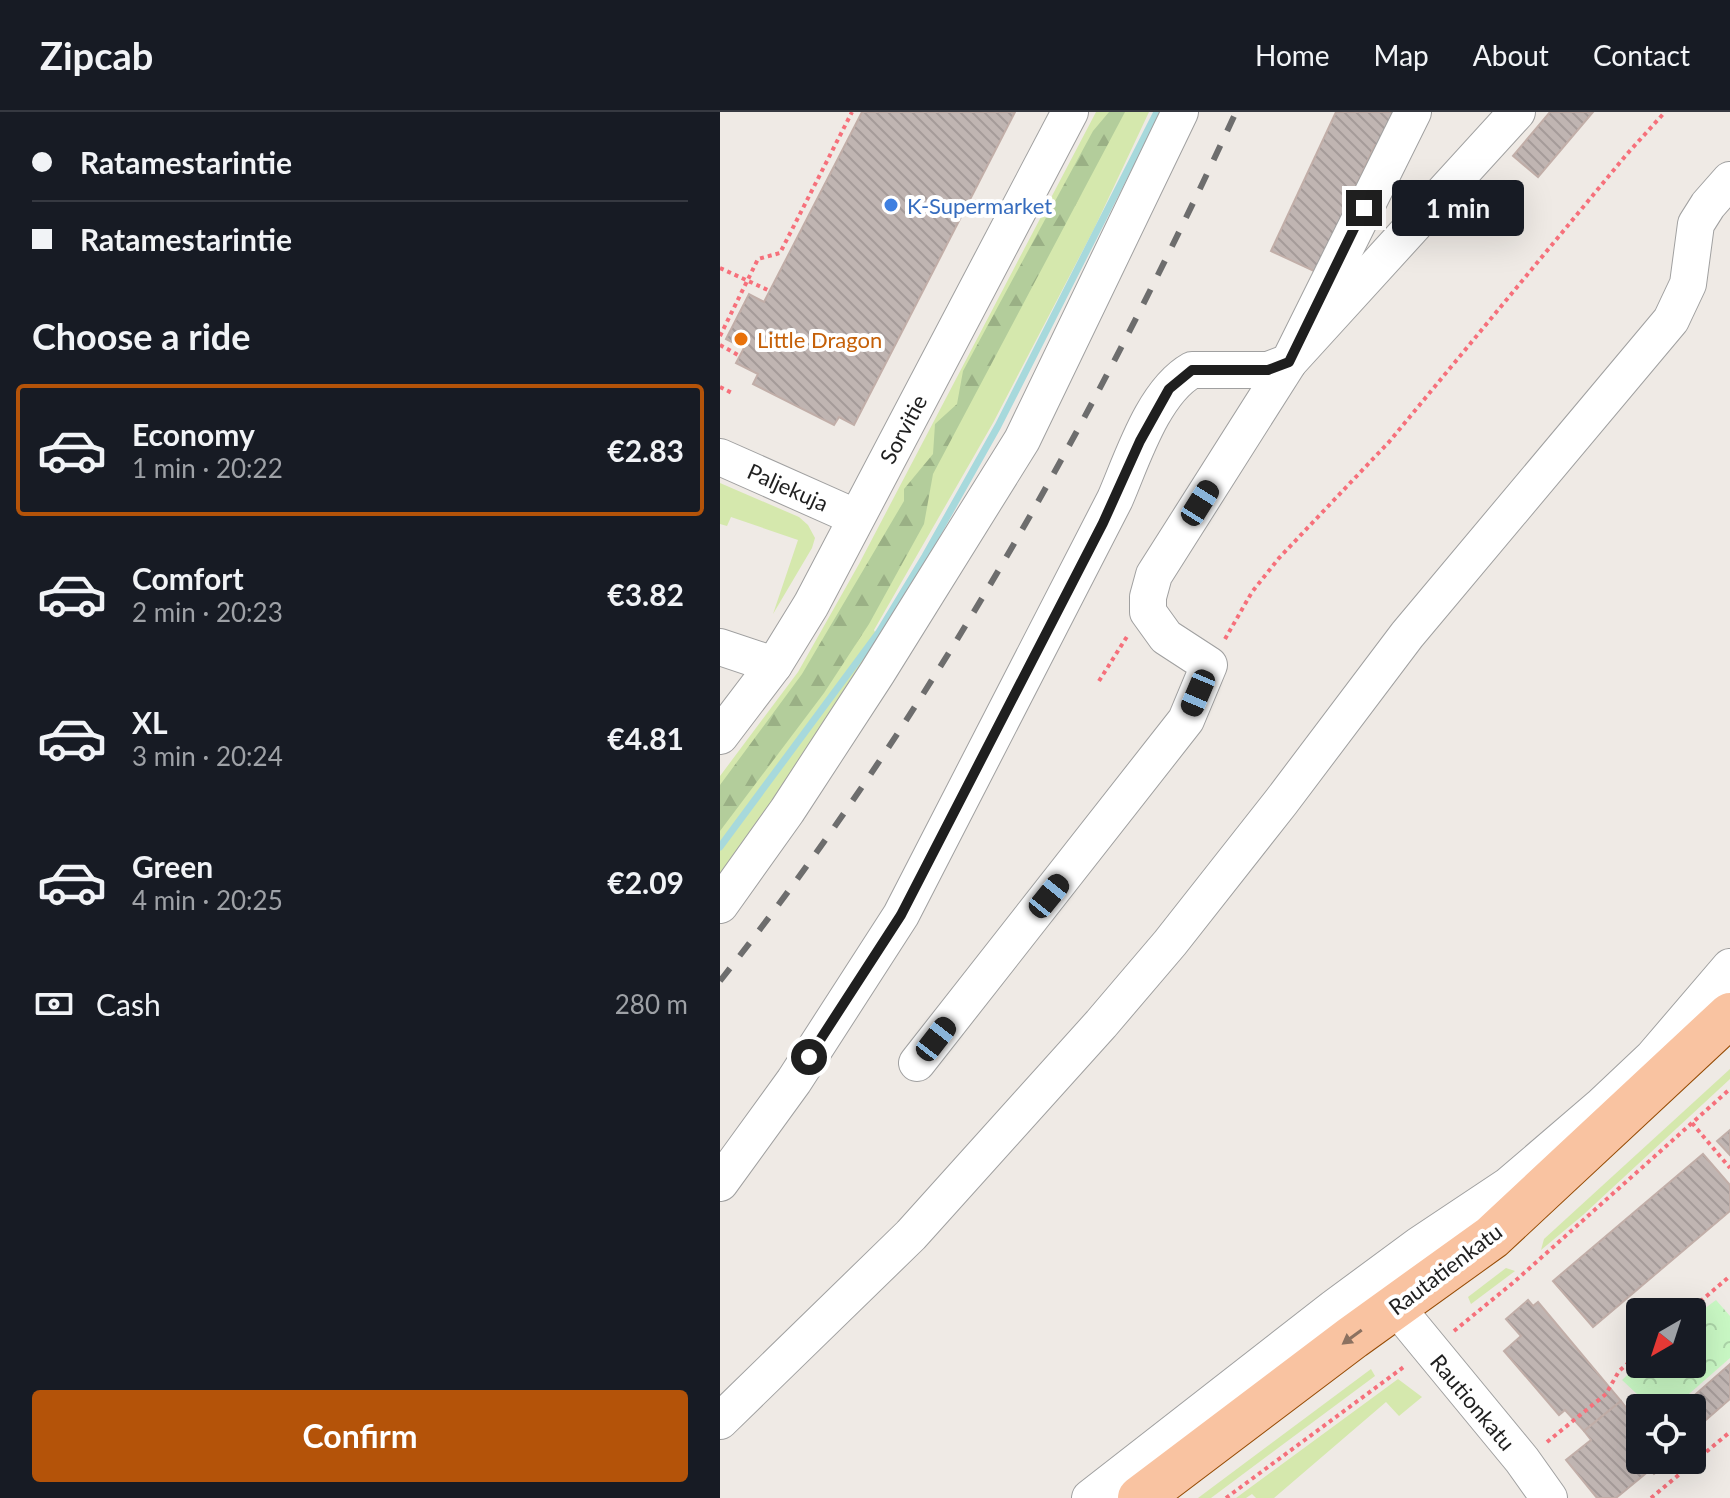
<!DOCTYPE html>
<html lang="en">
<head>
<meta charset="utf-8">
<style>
	:root { --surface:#171b24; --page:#242831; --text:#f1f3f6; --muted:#9ea1a6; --line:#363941; --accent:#b45309 }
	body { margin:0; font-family:Lato,sans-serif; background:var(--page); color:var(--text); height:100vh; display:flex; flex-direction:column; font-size:30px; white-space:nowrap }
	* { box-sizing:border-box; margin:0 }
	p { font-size:26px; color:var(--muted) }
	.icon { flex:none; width:44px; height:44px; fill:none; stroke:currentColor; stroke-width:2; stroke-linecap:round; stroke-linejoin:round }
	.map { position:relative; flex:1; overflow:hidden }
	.drawer { display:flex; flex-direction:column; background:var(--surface); width:720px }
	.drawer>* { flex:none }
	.top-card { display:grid; align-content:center; height:176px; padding:0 32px; background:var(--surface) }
	.needle { width:52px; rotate:219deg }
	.tools { position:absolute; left:906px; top:1186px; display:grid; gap:16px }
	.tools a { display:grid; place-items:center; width:80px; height:80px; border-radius:8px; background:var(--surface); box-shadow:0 8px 32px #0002; font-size:40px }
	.end { position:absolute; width:36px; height:36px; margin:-18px; border:10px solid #1f1f1f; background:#fff; box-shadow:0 0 0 4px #fff }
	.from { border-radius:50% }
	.bubble { position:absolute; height:56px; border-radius:8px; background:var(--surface); box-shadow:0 8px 32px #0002; font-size:26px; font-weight:700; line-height:56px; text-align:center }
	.car { position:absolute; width:24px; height:48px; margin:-24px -12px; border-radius:10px; box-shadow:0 0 6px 2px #0007; background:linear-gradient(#222 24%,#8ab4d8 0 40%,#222 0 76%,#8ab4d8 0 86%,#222 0) }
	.top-card b { display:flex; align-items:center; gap:28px; height:76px; font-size:30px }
	.top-card b+b { border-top:2px solid var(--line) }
	.top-card i { width:20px; height:20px; background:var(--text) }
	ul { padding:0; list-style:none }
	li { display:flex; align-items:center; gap:24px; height:132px; margin:0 16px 12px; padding:0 16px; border:4px solid transparent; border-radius:8px }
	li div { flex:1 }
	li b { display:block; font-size:30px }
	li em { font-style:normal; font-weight:700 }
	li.active { border-color:var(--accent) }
	li>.icon { width:72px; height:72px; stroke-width:1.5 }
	h2 { padding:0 32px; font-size:36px; line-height:96px }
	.pay { display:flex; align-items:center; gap:20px; height:88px; padding:0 32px; font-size:30px }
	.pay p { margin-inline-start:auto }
	.action { display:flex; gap:16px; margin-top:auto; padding:16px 32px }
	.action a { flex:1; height:92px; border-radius:8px; background:var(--accent); color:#fff; font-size:32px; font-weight:700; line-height:92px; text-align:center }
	header { display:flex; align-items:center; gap:48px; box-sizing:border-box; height:112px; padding:0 40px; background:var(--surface); border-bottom:2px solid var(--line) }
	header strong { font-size:38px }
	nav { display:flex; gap:44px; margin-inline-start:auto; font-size:28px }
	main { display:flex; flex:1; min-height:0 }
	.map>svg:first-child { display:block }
	.grass { fill:#d5e8ad }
	.forest { fill:url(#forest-firs) }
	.park { fill:url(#park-crowns) }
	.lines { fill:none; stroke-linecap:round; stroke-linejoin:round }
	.stream { stroke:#a7d9dc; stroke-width:7 }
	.building { fill:url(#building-back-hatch); stroke:#c1aea8; stroke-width:2 }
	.minor-casing { stroke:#a0a0a0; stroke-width:38 }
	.major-casing { stroke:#954b05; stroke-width:46 }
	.path { stroke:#f6707b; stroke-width:4; stroke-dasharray:4 4; stroke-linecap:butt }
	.minor { stroke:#fff; stroke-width:36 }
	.major { stroke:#f9c3a1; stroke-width:44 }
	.rail { stroke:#6d6d6d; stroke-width:6; stroke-dasharray:16 16; stroke-linecap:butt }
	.oneway { fill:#8c7160 }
	.route { stroke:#1f1f1f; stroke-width:10 }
	.shop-dot { fill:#3f7fe0; stroke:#fff; stroke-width:3 }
	.food-dot { fill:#e8710a; stroke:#fff; stroke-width:3 }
	.labels { text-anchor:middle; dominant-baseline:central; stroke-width:8; stroke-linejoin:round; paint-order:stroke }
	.shop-label { font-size:22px; fill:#366cbe; stroke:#fff; text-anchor:start }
	.food-label { font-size:22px; fill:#c56008; stroke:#fff; text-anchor:start }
	.street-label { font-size:22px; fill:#1f1f1f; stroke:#fff }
</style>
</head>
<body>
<header>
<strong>Zipcab</strong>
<nav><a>Home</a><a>Map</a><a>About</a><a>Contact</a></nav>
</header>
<main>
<section class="drawer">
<div class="top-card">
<b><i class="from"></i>Ratamestarintie</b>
<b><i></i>Ratamestarintie</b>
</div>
<h2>Choose a ride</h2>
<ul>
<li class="active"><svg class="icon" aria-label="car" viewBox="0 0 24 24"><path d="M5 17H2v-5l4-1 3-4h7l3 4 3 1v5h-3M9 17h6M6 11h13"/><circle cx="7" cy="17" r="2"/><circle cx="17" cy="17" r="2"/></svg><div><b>Economy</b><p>1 min · 20:22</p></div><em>€2.83</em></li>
<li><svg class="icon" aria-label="car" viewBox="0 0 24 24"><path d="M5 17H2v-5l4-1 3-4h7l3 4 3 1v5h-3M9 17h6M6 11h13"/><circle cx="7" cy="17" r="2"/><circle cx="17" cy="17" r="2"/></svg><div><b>Comfort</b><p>2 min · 20:23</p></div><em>€3.82</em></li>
<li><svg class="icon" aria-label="car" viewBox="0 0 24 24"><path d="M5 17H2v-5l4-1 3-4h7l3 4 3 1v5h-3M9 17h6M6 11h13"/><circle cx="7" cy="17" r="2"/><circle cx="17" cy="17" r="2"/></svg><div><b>XL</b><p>3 min · 20:24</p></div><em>€4.81</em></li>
<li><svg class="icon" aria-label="car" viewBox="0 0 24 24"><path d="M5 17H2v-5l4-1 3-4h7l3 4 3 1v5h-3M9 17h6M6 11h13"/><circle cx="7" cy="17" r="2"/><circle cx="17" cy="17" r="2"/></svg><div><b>Green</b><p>4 min · 20:25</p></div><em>€2.09</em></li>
</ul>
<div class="pay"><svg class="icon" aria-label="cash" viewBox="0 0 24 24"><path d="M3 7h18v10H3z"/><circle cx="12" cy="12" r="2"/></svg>Cash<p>280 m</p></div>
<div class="action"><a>Confirm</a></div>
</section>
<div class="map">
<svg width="1010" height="1386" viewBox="0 0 1010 1386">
	<defs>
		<pattern id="forest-firs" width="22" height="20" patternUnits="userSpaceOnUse" patternTransform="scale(2)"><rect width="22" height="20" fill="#b3cd9b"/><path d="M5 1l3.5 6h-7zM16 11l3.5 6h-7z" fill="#9ab085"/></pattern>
		<pattern id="park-crowns" width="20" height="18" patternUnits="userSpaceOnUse" patternTransform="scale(2)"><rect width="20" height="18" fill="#c9f8c4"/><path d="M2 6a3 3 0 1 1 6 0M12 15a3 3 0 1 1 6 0" fill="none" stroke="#acd4a8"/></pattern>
		<pattern id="building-back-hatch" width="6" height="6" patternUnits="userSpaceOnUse" patternTransform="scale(2)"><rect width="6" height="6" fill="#c0b5b2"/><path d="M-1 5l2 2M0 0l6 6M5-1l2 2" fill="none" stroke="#a59b99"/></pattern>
	</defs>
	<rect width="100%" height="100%" fill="#efeae5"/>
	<g class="grass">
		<path d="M376,0H429L374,117L273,311L154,518L163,538L0,776V664L78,560L139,452Z"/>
		<path d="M0,371L79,405L88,413L95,426L92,436L53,502L78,428L11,405L7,414L0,412Z"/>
		<path d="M1010,957V967L863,1103L821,1138L824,1127Z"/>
		<path d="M786,1156L795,1159L751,1192L748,1185Z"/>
		<path d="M651,1257L655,1264L491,1386H478Z"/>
		<path d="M678,1267L702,1285L679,1304L666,1290L554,1386H536L532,1382L526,1386H516Z"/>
	</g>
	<path class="forest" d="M389,0H405L213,362L204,412L149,512L104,581L0,719V673L82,562L184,389V377L213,342L215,312L237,292L243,259L373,19Z"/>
	<path class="park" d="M996,1188L1010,1204V1246L953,1296H932L902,1268L920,1251L972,1252V1206Z"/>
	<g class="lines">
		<path class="stream" d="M0,735L159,520L205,444L278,314L437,0"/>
	</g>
	<g class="building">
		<path d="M142,0H295L134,313L119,305L114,313L33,272L38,262L16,251L24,236L6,227L29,182L44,190Z"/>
		<path d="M616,0H677L660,35L655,33L596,160L551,139Z"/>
		<path d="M830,0H873L818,65L793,44Z"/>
		<path d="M1010,1018V1043L997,1029Z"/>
		<path d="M983,1042L1010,1073V1099L873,1215L833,1169Z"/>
		<path d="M808,1188L813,1194L818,1190L901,1289L864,1319L845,1298L839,1303L784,1239L801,1224L786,1207Z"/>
		<path d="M1010,1252V1287L972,1320V1296H960Z"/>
		<path d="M901,1289L920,1313V1348L950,1349L934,1362L930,1358L896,1386H877L846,1348L871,1328L864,1319Z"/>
	</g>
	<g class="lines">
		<defs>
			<g id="minor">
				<path d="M0,345L135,405"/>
				<path d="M0,535L54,553"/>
				<path d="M0,624L54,553L91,493L350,0"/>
				<path d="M0,793L67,699L157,561L302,328L460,0"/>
				<path d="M197,951L466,608L489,553L446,525L428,500V485L434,463L569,250L797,0"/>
				<path d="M0,1071L74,969L181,803L395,387C412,348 433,280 472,258H548L569,250L693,0"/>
				<path d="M676,1195L802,1348L829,1386"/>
				<path d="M0,1309L191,1123L381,912L450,831L561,690L687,523L951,208L968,172L976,112L988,93L1010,68"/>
				<path d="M370,1386L615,1195L699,1133L789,1073L880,995L933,945L1010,855"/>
			</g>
			<path id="major" d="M420,1386L633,1225L772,1125L1010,903"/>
		</defs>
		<use href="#minor" class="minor-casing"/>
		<use href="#major" class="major-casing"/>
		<g class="path">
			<path d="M0,156L50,179"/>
			<path d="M0,224L38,147L60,141L132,0"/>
			<path d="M0,233L20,244"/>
			<path d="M0,275L14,282"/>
			<path d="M505,527L532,480L559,446L669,330L907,42L945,0"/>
			<path d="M379,569L408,523"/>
			<path d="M972,1011L1010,1056"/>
			<path d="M968,1200L1010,1164"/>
			<path d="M734,1219L794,1170L1010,977"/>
			<path d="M827,1330L886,1282L899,1259L920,1241"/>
			<path d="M506,1386L685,1254"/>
			<path d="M931,1386L1010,1320"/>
		</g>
		<use href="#minor" class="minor"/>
		<use href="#major" class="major"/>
		<path class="rail" d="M0,869C210,603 374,307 516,0"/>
	</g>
	<defs><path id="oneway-solid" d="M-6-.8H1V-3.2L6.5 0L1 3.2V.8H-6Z" transform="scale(2)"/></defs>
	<use class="oneway" href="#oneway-solid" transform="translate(632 1225) rotate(144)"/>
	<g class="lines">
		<path class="route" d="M89,945L181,803L383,411L420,329L449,277L472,258H548L569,250L644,96"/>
	</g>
	<circle class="shop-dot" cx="171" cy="93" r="8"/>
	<circle class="food-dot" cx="21" cy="227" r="8"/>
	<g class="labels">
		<g class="shop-label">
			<text x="187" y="93">K-Supermarket</text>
		</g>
		<g class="food-label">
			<text x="37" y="227">Little Dragon</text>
		</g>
		<g class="street-label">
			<text transform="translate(183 317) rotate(-62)">Sorvitie</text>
			<text transform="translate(68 375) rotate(24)">Paljekuja</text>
			<text transform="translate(725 1157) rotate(-37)">Rautatienkatu</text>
			<text transform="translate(753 1290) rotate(50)">Rautionkatu</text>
		</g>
	</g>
</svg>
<div class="tools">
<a><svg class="needle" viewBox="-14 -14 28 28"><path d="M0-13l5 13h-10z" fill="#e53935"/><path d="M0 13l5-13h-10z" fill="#9ea1a6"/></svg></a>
<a><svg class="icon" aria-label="locate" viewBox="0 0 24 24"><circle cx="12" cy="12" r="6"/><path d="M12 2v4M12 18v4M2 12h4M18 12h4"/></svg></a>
</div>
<i class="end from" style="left:89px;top:945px"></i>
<i class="end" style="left:644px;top:96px"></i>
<div class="bubble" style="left:672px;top:68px;width:132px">1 min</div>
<i class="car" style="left:480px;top:391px;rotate:32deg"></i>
<i class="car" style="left:478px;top:581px;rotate:203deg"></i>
<i class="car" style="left:329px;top:784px;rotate:39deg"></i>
<i class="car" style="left:216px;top:927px;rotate:38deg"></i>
</div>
</main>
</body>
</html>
